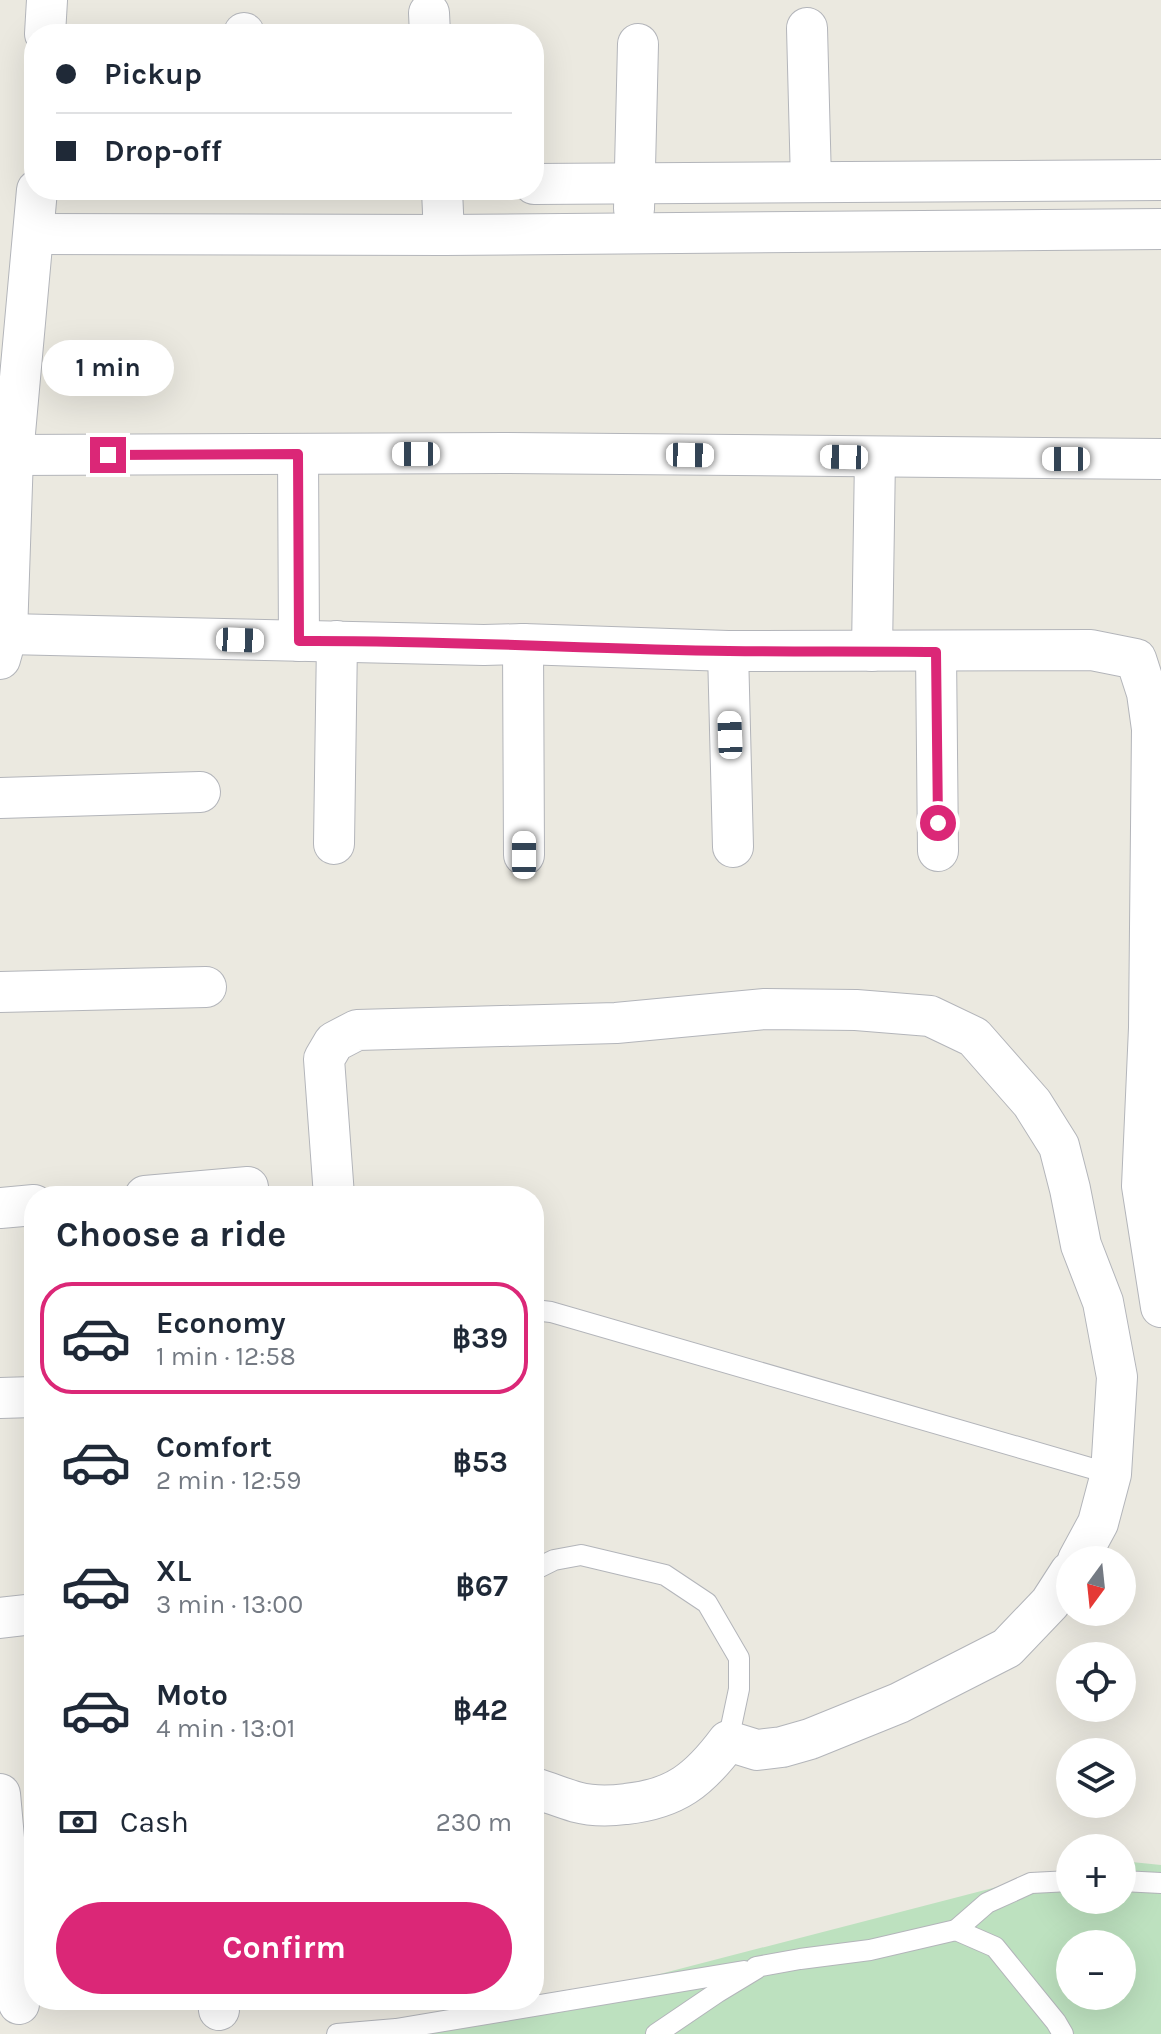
<!DOCTYPE html>
<html lang="en">
<head>
<meta charset="utf-8">
<style>
	:root { --surface:#fff; --page:#f2f2f3; --text:#1f2937; --muted:#747a83; --line:#e0e1e3; --accent:#db2777 }
	body { margin:0; font-family:Karla,sans-serif; background:var(--page); color:var(--text); height:100vh; display:flex; flex-direction:column; font-size:30px; white-space:nowrap }
	* { box-sizing:border-box; margin:0 }
	p { font-size:26px; color:var(--muted) }
	.icon { flex:none; width:44px; height:44px; fill:none; stroke:currentColor; stroke-width:2; stroke-linecap:round; stroke-linejoin:round }
	.map { position:relative; flex:1; overflow:hidden }
	.side { position:absolute; left:24px; top:1186px; width:520px; height:824px; display:flex; flex-direction:column; background:var(--surface); border-radius:32px; box-shadow:0 8px 32px #0002 }
	.side>* { flex:none }
	.guide { position:absolute; left:24px; top:24px; width:520px; height:176px; border-radius:32px; box-shadow:0 8px 32px #0002; display:grid; align-content:center; height:176px; padding:0 32px; background:var(--surface) }
	.needle { width:52px; rotate:195deg }
	.controls { position:absolute; left:1056px; top:1546px; display:grid; gap:16px }
	.controls a { display:grid; place-items:center; width:80px; height:80px; border-radius:50%; background:var(--surface); box-shadow:0 8px 32px #0002; font-size:40px }
	.end { position:absolute; width:36px; height:36px; margin:-18px; border:10px solid #db2777; background:#fff; box-shadow:0 0 0 4px #fff }
	.from { border-radius:50% }
	.bubble { position:absolute; height:56px; border-radius:28px; background:var(--surface); box-shadow:0 8px 32px #0002; font-size:26px; font-weight:700; line-height:56px; text-align:center }
	.car { position:absolute; width:24px; height:48px; margin:-24px -12px; border-radius:10px; box-shadow:0 0 6px 2px #0007; background:linear-gradient(#fff 24%,#345 0 40%,#fff 0 76%,#345 0 86%,#fff 0) }
	.guide b { display:flex; align-items:center; gap:28px; height:76px; font-size:30px }
	.guide b+b { border-top:2px solid var(--line) }
	.guide i { width:20px; height:20px; background:var(--text) }
	ul { padding:0; list-style:none }
	li { display:flex; align-items:center; gap:24px; height:112px; margin:0 16px 12px; padding:0 16px; border:4px solid transparent; border-radius:32px }
	li div { flex:1 }
	li b { display:block; font-size:30px }
	li em { font-style:normal; font-weight:700 }
	li.on { border-color:var(--accent) }
	li>.icon { width:72px; height:72px; stroke-width:1.5 }
	h2 { padding:0 32px; font-size:36px; line-height:96px }
	.pay { display:flex; align-items:center; gap:20px; height:88px; padding:0 32px; font-size:30px }
	.pay p { margin-inline-start:auto }
	.action { display:flex; gap:16px; margin-top:auto; padding:16px 32px }
	.action a { flex:1; height:92px; border-radius:48px; background:var(--accent); color:#fff; font-size:32px; font-weight:700; line-height:92px; text-align:center }
	.map>svg:first-child { display:block }
	.green { fill:#bde1bf; fill-rule:evenodd }
	.lines { fill:none; stroke-linecap:round; stroke-linejoin:round }
	.lane-casing { stroke:#b3b5ba; stroke-width:22 }
	.street-casing { stroke:#b3b5ba; stroke-width:42 }
	.lane { stroke:#fff; stroke-width:20 }
	.street { stroke:#fff; stroke-width:40 }
	.route { stroke:#db2777; stroke-width:10 }
</style>
</head>
<body>
<div class="map">
<svg width="1161" height="2034" viewBox="0 0 1161 2034">
	<rect width="100%" height="100%" fill="#ebe9e0"/>
	<path class="green" d="M1122,1861L1161,1865V2034H363L660,1974L1070,1868V1900H1122ZM1070,1944H1122V1996H1070Z"/>
	<g class="lines">
		<defs>
			<g id="lane">
				<path d="M534,1310L551,1312L1111,1474"/>
				<path d="M534,1570L554,1560L581,1555L665,1575L707,1603L739,1658V1689L728,1741"/>
				<path d="M1122,1881L1161,1883"/>
				<path d="M956,1930L987,1903L1031,1883L1070,1881"/>
				<path d="M337,2034L396,2029L744,1971"/>
				<path d="M656,2034L718,1992L756,1969V1967L800,1959L870,1950L956,1930L995,1947L1056,2022L1063,2034"/>
			</g>
			<g id="street">
				<path d="M429,13L430,34"/>
				<path d="M807,28L811,182"/>
				<path d="M244,33V34"/>
				<path d="M45,34L47,0"/>
				<path d="M534,184L1161,180"/>
				<path d="M442,190L444,235"/>
				<path d="M634,209L638,44"/>
				<path d="M34,234L444,235L1161,229"/>
				<path d="M298,454L299,641"/>
				<path d="M13,455L505,453L1161,459"/>
				<path d="M7,634L484,645L523,644L728,651L1091,650L1136,659L1147,693L1152,729L1149,1028L1142,1186L1161,1307"/>
				<path d="M523,644L524,855"/>
				<path d="M728,651L733,847"/>
				<path d="M872,651L875,457"/>
				<path d="M936,652L938,851"/>
				<path d="M0,659L7,634L13,455L37,190"/>
				<path d="M0,798L200,792"/>
				<path d="M334,844L337,641"/>
				<path d="M0,992L206,987"/>
				<path d="M145,1196L248,1187"/>
				<path d="M334,1196L324,1059L334,1042L357,1030L616,1023L765,1009L856,1010L930,1016L974,1037L1032,1103L1059,1146L1070,1189L1081,1245L1103,1302L1117,1377L1111,1474L1098,1523L1078,1560"/>
				<path d="M0,1208L34,1205"/>
				<path d="M0,1398L34,1397"/>
				<path d="M0,1618L34,1614"/>
				<path d="M534,1788C548,1792 562,1798 576,1802C591,1806 610,1806 626,1804C675,1799 699,1780 728,1741L757,1750L782,1747L810,1739L899,1703L1007,1648L1050,1603L1070,1572"/>
				<path d="M0,1794L19,2004"/>
				<path d="M218,2000L219,2010"/>
			</g>
		</defs>
		<use href="#lane" class="lane-casing"/>
		<use href="#street" class="street-casing"/>
		<use href="#lane" class="lane"/>
		<use href="#street" class="street"/>
	</g>
	<g class="lines">
		<path class="route" d="M108,455L298,454L299,641C442,640 586,649 729,651C798,652 867,651 936,652L938,823"/>
	</g>
</svg>
<div class="controls">
<a><svg class="needle" viewBox="-14 -14 28 28"><path d="M0-13l5 13h-10z" fill="#e53935"/><path d="M0 13l5-13h-10z" fill="#747a83"/></svg></a>
<a><svg class="icon" aria-label="locate" viewBox="0 0 24 24"><circle cx="12" cy="12" r="6"/><path d="M12 2v4M12 18v4M2 12h4M18 12h4"/></svg></a>
<a><svg class="icon" aria-label="layers" viewBox="0 0 24 24"><path d="M12 4l9 5-9 5-9-5zM3 14l9 5 9-5"/></svg></a>
<a>+</a>
<a>−</a>
</div>
<i class="end from" style="left:938px;top:823px"></i>
<i class="end" style="left:108px;top:455px"></i>
<div class="bubble" style="left:42px;top:340px;width:132px">1 min</div>
<i class="car" style="left:416px;top:454px;rotate:270deg"></i>
<i class="car" style="left:690px;top:455px;rotate:91deg"></i>
<i class="car" style="left:844px;top:457px;rotate:271deg"></i>
<i class="car" style="left:1066px;top:459px;rotate:270deg"></i>
<i class="car" style="left:240px;top:640px;rotate:92deg"></i>
<i class="car" style="left:730px;top:735px;rotate:358deg"></i>
<i class="car" style="left:524px;top:855px;rotate:0deg"></i>
<div class="guide">
<b><i class="from"></i>Pickup</b>
<b><i></i>Drop-off</b>
</div>
<section class="side">
<h2>Choose a ride</h2>
<ul>
<li class="on"><svg class="icon" aria-label="car" viewBox="0 0 24 24"><path d="M5 17H2v-5l4-1 3-4h7l3 4 3 1v5h-3M9 17h6M6 11h13"/><circle cx="7" cy="17" r="2"/><circle cx="17" cy="17" r="2"/></svg><div><b>Economy</b><p>1 min · 12:58</p></div><em>฿39</em></li>
<li><svg class="icon" aria-label="car" viewBox="0 0 24 24"><path d="M5 17H2v-5l4-1 3-4h7l3 4 3 1v5h-3M9 17h6M6 11h13"/><circle cx="7" cy="17" r="2"/><circle cx="17" cy="17" r="2"/></svg><div><b>Comfort</b><p>2 min · 12:59</p></div><em>฿53</em></li>
<li><svg class="icon" aria-label="car" viewBox="0 0 24 24"><path d="M5 17H2v-5l4-1 3-4h7l3 4 3 1v5h-3M9 17h6M6 11h13"/><circle cx="7" cy="17" r="2"/><circle cx="17" cy="17" r="2"/></svg><div><b>XL</b><p>3 min · 13:00</p></div><em>฿67</em></li>
<li><svg class="icon" aria-label="car" viewBox="0 0 24 24"><path d="M5 17H2v-5l4-1 3-4h7l3 4 3 1v5h-3M9 17h6M6 11h13"/><circle cx="7" cy="17" r="2"/><circle cx="17" cy="17" r="2"/></svg><div><b>Moto</b><p>4 min · 13:01</p></div><em>฿42</em></li>
</ul>
<div class="pay"><svg class="icon" aria-label="cash" viewBox="0 0 24 24"><path d="M3 7h18v10H3z"/><circle cx="12" cy="12" r="2"/></svg>Cash<p>230 m</p></div>
<div class="action"><a>Confirm</a></div>
</section>
</div>
</body>
</html>
